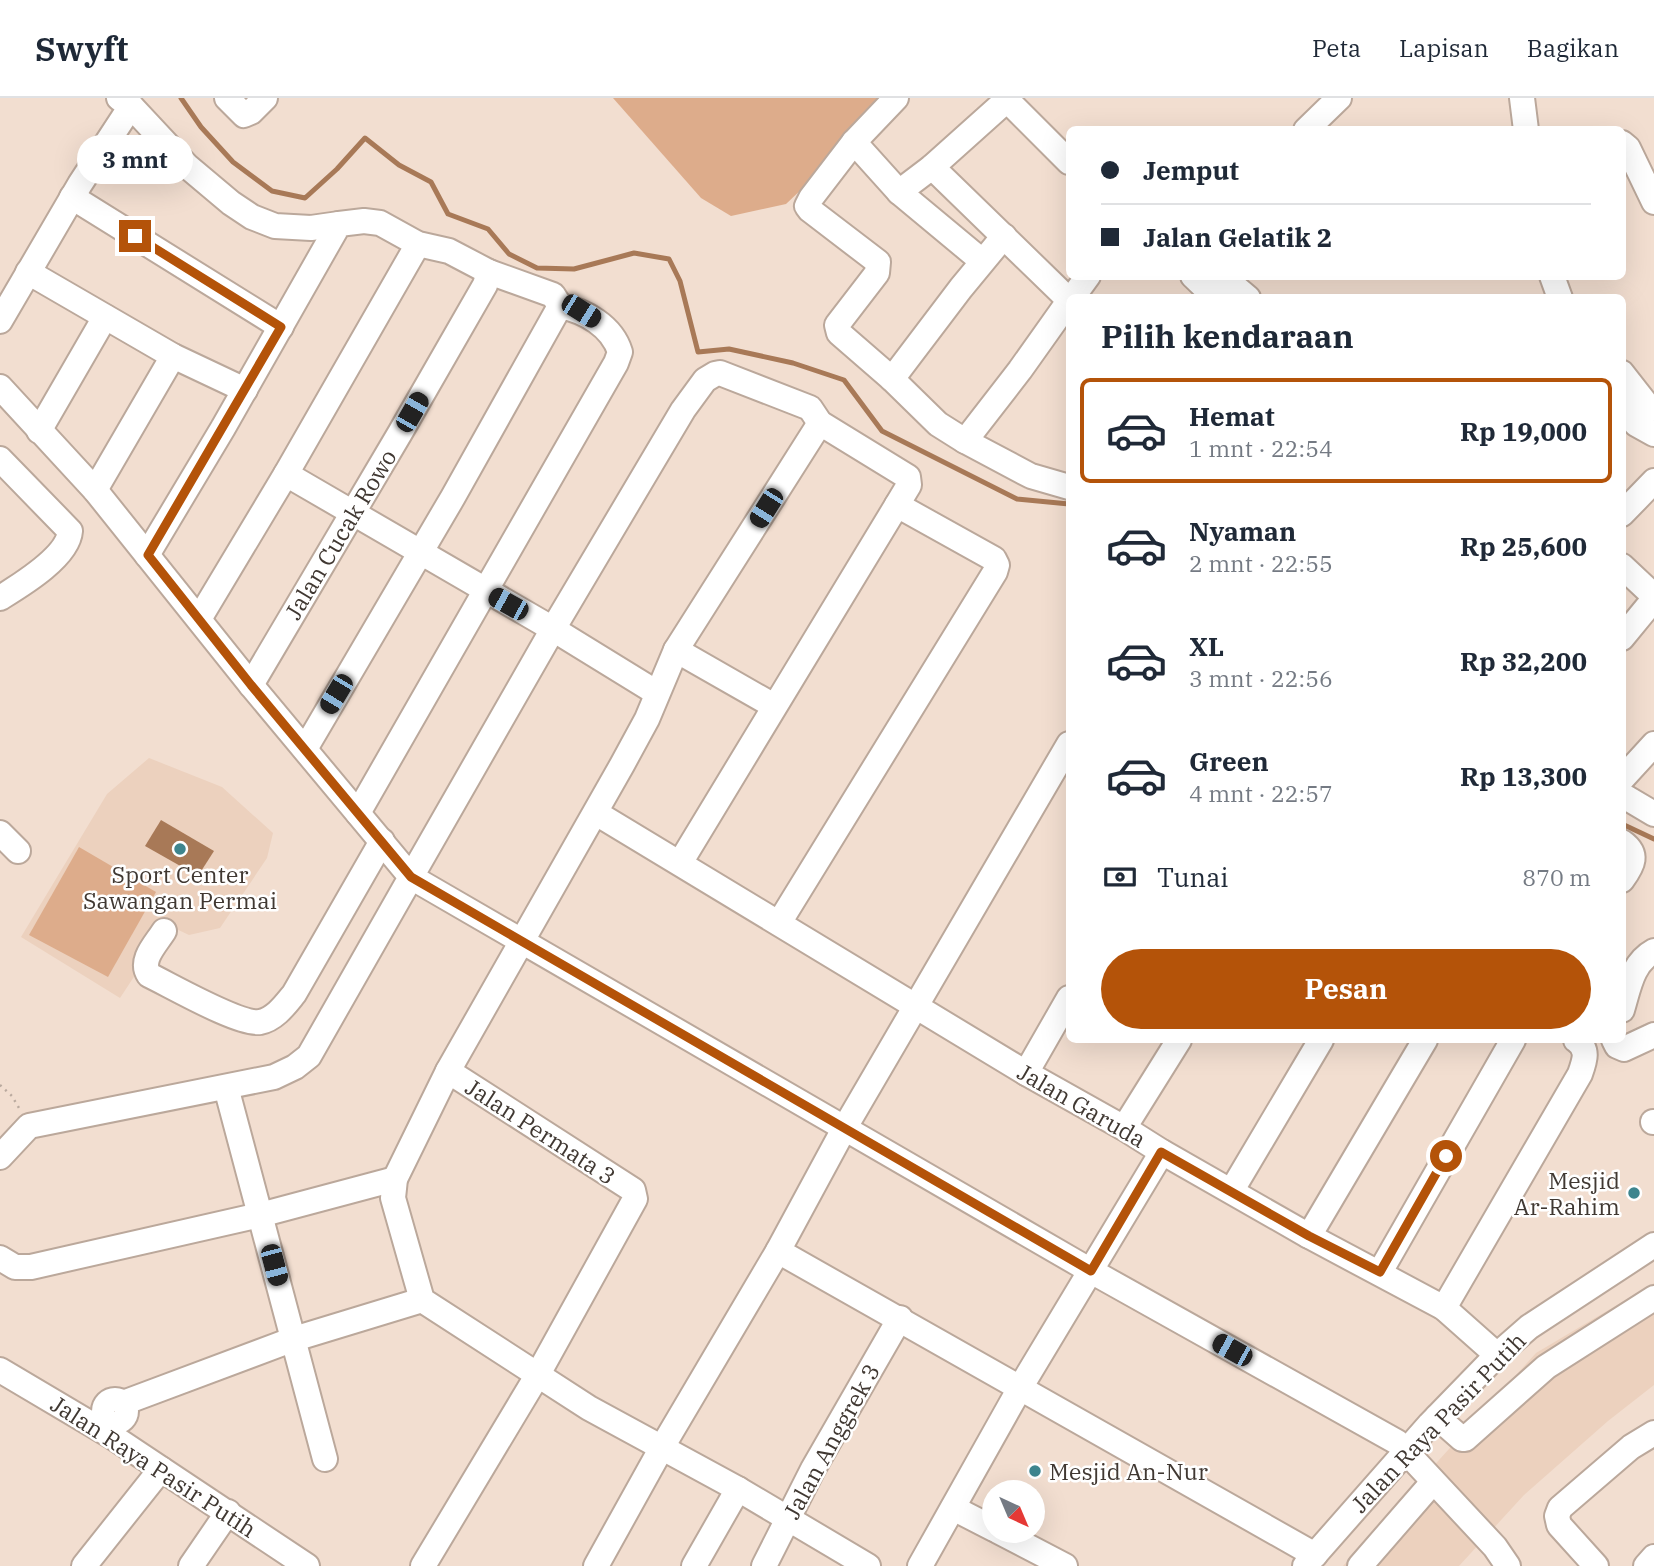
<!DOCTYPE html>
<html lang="id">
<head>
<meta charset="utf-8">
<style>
	:root { --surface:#fff; --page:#f6f6f7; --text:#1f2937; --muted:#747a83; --line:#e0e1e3; --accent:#b45309 }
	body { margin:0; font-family:"IBM Plex Serif",serif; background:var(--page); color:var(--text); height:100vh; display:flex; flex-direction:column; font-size:26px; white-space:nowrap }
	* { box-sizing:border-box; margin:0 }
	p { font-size:23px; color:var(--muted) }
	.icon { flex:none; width:38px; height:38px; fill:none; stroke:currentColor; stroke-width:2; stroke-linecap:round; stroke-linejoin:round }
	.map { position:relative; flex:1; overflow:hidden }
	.details { position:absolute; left:1066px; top:196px; width:560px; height:749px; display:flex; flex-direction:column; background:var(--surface); border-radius:10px; box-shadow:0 7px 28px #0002 }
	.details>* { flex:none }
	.hud { position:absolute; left:1066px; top:28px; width:560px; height:154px; border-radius:10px; box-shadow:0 7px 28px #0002; display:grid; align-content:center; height:154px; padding:0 35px; background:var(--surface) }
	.needle { width:46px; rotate:136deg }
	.tools { position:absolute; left:982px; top:1382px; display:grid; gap:14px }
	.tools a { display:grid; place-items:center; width:63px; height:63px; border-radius:50%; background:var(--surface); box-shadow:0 7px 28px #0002; font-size:35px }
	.end { position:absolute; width:32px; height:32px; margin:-16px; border:9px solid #b45309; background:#fff; box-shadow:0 0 0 4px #fff }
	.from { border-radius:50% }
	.bubble { position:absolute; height:49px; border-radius:24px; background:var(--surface); box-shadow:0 7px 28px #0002; font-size:23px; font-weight:800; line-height:49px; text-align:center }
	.car { position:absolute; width:21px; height:42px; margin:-21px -10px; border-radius:9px; box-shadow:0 0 5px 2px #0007; background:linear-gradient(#222 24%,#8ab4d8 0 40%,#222 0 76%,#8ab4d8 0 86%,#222 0) }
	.hud b { display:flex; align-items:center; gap:24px; height:66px; font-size:26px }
	.hud b+b { border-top:2px solid var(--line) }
	.hud i { width:18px; height:18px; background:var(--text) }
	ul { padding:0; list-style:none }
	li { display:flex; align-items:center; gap:21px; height:105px; margin:0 14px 10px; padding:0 21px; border:4px solid transparent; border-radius:10px }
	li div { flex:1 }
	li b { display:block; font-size:26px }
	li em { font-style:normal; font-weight:800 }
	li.selected { border-color:var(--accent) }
	li>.icon { width:63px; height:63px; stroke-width:1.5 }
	h2 { padding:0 35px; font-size:32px; line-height:84px }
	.pay { display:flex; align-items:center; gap:18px; height:77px; padding:0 35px; font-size:26px }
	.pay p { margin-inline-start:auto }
	.cta { display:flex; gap:14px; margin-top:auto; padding:14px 35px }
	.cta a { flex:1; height:80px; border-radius:42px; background:var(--accent); color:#fff; font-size:28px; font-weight:800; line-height:80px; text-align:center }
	header { display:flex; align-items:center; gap:42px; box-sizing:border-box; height:98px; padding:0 35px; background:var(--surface); border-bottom:2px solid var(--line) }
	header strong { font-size:33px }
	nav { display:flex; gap:38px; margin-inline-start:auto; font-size:24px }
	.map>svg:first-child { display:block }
	.built { fill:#ecd1be }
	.green { fill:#ddac8b }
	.water { fill:#a87957 }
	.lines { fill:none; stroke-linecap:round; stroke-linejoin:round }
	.stream { stroke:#a87957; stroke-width:5 }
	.minor-casing { stroke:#bba89b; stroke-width:28 }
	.path { stroke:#baaa9f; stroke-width:2.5; stroke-dasharray:2 5; stroke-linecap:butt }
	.minor { stroke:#fff; stroke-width:24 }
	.route { stroke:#b45309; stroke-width:9 }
	.poi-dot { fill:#3e858e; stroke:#fff; stroke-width:2.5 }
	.labels { text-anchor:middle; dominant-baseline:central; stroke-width:5; stroke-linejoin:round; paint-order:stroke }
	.street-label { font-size:23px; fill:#403832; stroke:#fff }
	.poi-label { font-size:23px; fill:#403832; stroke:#fff }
</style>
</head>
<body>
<header>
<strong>Swyft</strong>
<nav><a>Peta</a><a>Lapisan</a><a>Bagikan</a></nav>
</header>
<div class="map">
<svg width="1654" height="1468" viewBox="0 0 1654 1468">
	<rect width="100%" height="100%" fill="#f2ded0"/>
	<g class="built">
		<path d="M149,660L222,689L273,735L267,760L220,830L189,837L168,827L120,900L21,839L107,696Z"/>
		<path d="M1654,1185V1287L1608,1323L1524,1397L1459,1468H1343L1536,1255Z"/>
	</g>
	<g class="green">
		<path d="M613,0H898L786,106L731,118L701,100Z"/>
		<path d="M79,749L156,794L108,879L29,837Z"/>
	</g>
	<path class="water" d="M161,722L214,753L198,778L145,748Z"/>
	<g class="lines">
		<g class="stream">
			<path d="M181,0L201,29L233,64L272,93L305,100L337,71L365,40L399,67L431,84L448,116L488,131L509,156L537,170L574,171L634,155L669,161L680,183L698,254L729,251L793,265L844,282L882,333L1017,401L1069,406"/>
			<path d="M1622,726L1654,741"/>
		</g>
		<defs>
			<g id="minor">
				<path d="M119,0L131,8L187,68L231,105L252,119L275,128L311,130L339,126"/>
				<path d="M227,0L244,17L251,14L265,0"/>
				<path d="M896,0L854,44L811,100L807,108L810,112L878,164L877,175L837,227L839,235L892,281L938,326L965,343L1031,378L1069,389"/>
				<path d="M1522,0L1526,32"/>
				<path d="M1007,2L1069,64"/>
				<path d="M1306,32L1339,0"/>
				<path d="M854,44L899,94L982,163"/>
				<path d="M1622,45L1628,50L1654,104"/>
				<path d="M932,69L1069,202"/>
				<path d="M899,94L932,69L1009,0"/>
				<path d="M72,99L281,229"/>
				<path d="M28,174L173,258L245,292"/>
				<path d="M1193,178L1216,200"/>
				<path d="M1222,178L1248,200"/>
				<path d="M1552,178L1560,200"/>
				<path d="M1072,200L1088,178"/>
				<path d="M0,223L80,86L131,8"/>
				<path d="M1622,275L1650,311"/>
				<path d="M892,281L961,190L1004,138"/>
				<path d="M0,289L95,392L251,587L411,779L309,958L295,969L274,979L29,1028L0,1059"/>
				<path d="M1622,308L1636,326L1654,336"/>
				<path d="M820,325L676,552L647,621L622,667L448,973L395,1081L393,1100L422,1202L589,1310L738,1391L868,1468"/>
				<path d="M39,333L105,219"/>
				<path d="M965,343L1020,272L1069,203"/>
				<path d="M0,361L70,433C68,459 21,487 0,500"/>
				<path d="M286,376L553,531L657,595"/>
				<path d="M95,392L173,258"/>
				<path d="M897,407L909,387L908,379L820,325L810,310L720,275L715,276L705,282L683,312L553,531L411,779L1091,1173L1397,1344L1495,1449L1508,1468"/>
				<path d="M1622,416L1654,383"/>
				<path d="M147,457L223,330L339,126L364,123L380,125L418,146L449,153L489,174L553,197L560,208"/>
				<path d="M1622,468L1654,498"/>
				<path d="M199,521L286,376L418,146"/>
				<path d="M1622,540L1654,501"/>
				<path d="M676,552L774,608"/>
				<path d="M251,587L400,335L485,187L489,174"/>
				<path d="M305,651L453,399L560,208"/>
				<path d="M1622,681L1654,646"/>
				<path d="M1622,697L1654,716"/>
				<path d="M358,715L616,265L620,254C612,228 585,213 560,208"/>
				<path d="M596,715L1026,975L1124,1030L1162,1054L1309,1138L1444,1210L1497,1257"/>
				<path d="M0,735L18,753"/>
				<path d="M1622,744C1639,756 1633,767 1622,782"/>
				<path d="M680,765L897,407L994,461L997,467L995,474L779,825"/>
				<path d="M164,833C156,846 139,862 149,877C172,888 239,927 260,924C275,921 285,907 294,896L382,743"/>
				<path d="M1622,912C1629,889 1632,865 1654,853"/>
				<path d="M1614,942L1617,948L1624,951L1654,937"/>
				<path d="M1026,975L1069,900"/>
				<path d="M226,989L325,1361"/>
				<path d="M1653,1024H1654"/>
				<path d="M1124,1030L1179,942"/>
				<path d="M1232,1092L1321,942"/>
				<path d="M1309,1138L1425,942"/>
				<path d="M778,1153L1315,1457"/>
				<path d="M0,1160L15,1169H31L260,1117L395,1081"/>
				<path d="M1380,1174L1513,942"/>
				<path d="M1444,1210L1580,976C1585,962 1589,951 1576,942"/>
				<path d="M0,1272L113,1339L307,1468"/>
				<circle cx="115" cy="1313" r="11"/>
				<path d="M123,1305L294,1241L422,1202"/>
				<path d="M1437,1319L1462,1341H1465L1546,1269L1654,1200"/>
				<path d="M953,1410L994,1431"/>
				<path d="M998,1433L1065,1468"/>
				<path d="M84,1468L161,1371"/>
				<path d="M191,1468L228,1414"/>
				<path d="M423,1468L537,1278L635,1101L633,1092L448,973"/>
				<path d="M596,1468L661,1351L778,1153L844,1031L1069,646"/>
				<path d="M694,1468L738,1391"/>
				<path d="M764,1468L813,1371L900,1220"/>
				<path d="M920,1468L1020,1290L1162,1054"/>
				<path d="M1305,1468L1430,1326L1497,1257L1529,1229L1654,1147"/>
				<path d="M1360,1468L1433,1384"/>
				<path d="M1596,1468L1559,1427L1557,1418L1560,1410L1631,1349L1654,1335"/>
				<path d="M1646,1468L1654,1459"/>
			</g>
		</defs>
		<use href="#minor" class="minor-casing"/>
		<path class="path" d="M0,987L12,998L19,1010"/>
		<use href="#minor" class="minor"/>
	</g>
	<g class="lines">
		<path class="route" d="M135,138L281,229L148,457L251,587L411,779L1091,1173L1161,1054L1309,1138L1380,1174L1446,1058"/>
	</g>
	<g class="poi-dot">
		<circle cx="180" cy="751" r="7"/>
		<circle cx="1634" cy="1095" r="7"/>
		<circle cx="1035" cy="1373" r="7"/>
	</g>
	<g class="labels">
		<g class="street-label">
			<text transform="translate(340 436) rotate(-59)">Jalan Cucak Rowo</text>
			<text transform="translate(1082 1007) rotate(30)">Jalan Garuda</text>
			<text transform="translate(541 1033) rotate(33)">Jalan Permata 3</text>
			<text transform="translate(1438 1324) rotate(-46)">Jalan Raya Pasir Putih</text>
			<text transform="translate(831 1343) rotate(-61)">Jalan Anggrek 3</text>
			<text transform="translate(154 1368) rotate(33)">Jalan Raya Pasir Putih</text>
		</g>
		<g class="poi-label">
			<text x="180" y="776">Sport Center<tspan x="180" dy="26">Sawangan Permai</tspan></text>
			<text x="1620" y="1082" text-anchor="end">Mesjid<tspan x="1620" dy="26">Ar-Rahim</tspan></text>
			<text x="1049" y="1373" text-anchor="start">Mesjid An-Nur</text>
		</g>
	</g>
</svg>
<div class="tools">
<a><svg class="needle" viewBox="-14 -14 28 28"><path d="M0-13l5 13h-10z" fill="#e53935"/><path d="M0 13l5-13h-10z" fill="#747a83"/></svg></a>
</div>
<i class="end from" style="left:1446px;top:1058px"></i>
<i class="end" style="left:135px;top:138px"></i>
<div class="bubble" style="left:77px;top:37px;width:116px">3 mnt</div>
<i class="car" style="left:581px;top:213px;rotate:122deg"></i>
<i class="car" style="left:412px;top:314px;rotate:30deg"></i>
<i class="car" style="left:766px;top:410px;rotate:212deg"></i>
<i class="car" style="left:508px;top:506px;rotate:299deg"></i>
<i class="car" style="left:336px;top:596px;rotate:211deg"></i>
<i class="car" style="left:274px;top:1167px;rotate:165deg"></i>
<i class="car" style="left:1232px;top:1252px;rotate:299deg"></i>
<div class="hud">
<b><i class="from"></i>Jemput</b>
<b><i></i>Jalan Gelatik 2</b>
</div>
<section class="details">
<h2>Pilih kendaraan</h2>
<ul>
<li class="selected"><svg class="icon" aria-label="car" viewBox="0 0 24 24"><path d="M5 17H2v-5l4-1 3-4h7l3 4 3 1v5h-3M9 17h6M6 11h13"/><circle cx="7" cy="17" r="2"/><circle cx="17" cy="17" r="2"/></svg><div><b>Hemat</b><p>1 mnt · 22:54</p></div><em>Rp 19,000</em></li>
<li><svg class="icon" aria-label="car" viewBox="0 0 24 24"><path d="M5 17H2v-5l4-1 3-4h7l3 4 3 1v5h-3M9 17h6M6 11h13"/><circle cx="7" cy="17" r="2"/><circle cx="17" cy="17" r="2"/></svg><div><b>Nyaman</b><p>2 mnt · 22:55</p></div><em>Rp 25,600</em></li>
<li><svg class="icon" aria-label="car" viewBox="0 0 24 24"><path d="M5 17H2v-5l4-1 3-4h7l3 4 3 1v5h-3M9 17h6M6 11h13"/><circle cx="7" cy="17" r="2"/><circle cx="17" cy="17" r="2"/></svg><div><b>XL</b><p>3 mnt · 22:56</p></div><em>Rp 32,200</em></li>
<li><svg class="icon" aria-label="car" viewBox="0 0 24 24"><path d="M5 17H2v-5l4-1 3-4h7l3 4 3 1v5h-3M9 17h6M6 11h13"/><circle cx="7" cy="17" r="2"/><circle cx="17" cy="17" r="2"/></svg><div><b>Green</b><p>4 mnt · 22:57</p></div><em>Rp 13,300</em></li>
</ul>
<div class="pay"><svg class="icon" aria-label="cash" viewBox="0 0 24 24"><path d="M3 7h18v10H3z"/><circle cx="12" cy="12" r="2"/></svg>Tunai<p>870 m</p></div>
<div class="cta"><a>Pesan</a></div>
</section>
</div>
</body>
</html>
